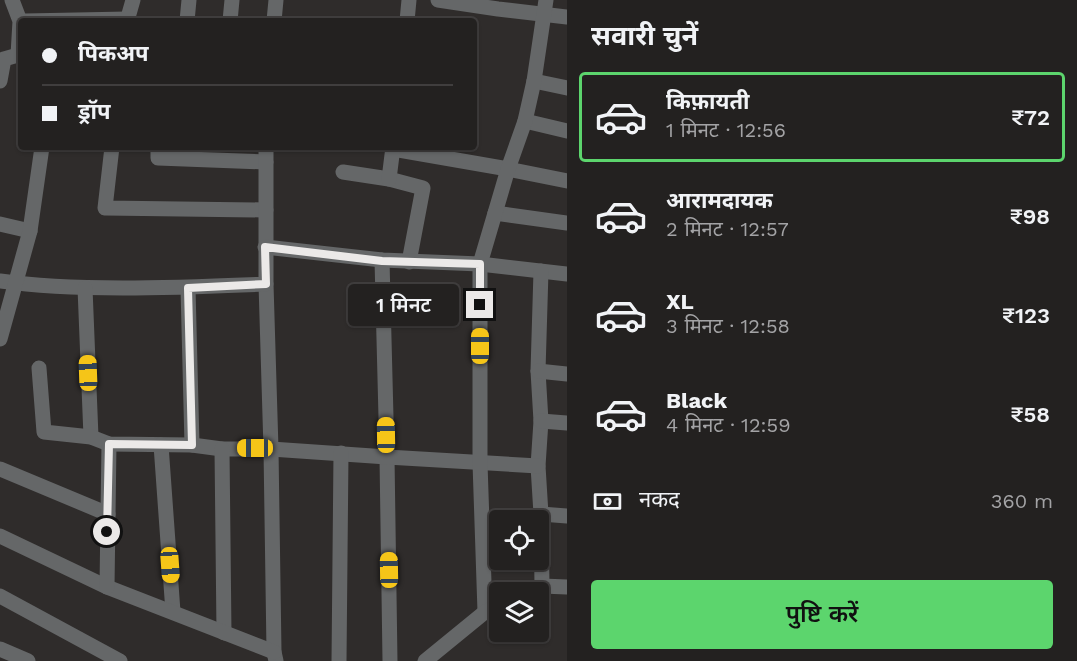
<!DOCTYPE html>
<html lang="hi">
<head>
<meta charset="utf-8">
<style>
	:root { --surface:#232120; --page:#2f2e2d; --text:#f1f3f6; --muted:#a3a3a5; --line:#403e3e; --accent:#5cd56d }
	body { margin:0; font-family:"Work Sans","Noto Sans Devanagari",sans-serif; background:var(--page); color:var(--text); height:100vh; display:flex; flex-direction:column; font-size:22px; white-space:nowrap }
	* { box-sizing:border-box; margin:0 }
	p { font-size:20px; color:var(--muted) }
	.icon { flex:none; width:33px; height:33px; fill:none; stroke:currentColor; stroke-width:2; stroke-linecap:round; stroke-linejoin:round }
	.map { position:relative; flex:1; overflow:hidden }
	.sheet { display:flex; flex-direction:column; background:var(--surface); width:510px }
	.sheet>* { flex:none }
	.guide { position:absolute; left:18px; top:18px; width:459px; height:132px; border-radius:6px; box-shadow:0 2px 4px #0004,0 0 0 2px var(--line); display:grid; align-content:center; height:132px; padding:0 24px; background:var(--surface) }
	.buttons { position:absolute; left:489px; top:510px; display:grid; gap:12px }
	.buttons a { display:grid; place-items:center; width:60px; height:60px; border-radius:6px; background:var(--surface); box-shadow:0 2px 4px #0004,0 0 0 2px var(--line); font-size:30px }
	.end { position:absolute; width:27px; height:27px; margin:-14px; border:8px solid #ebe9e8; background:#111; box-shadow:0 0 0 3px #111 }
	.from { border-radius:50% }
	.bubble { position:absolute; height:42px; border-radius:6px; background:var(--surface); box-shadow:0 2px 4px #0004,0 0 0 2px var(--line); font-size:20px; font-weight:600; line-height:42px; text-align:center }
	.car { position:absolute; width:18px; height:36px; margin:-18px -9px; border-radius:8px; box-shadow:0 0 4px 2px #0007; background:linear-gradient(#f5c518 24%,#345 0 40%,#f5c518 0 76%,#345 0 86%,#f5c518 0) }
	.guide b { display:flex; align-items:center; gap:21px; height:57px; font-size:22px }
	.guide b+b { border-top:2px solid var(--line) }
	.guide i { width:15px; height:15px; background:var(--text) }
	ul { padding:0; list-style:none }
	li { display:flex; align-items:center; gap:18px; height:90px; margin:0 12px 9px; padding:0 12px; border:3px solid transparent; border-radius:6px }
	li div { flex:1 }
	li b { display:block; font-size:22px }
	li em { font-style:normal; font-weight:600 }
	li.current { border-color:var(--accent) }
	li>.icon { width:54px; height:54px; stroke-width:1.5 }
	h2 { padding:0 24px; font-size:27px; line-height:72px }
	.pay { display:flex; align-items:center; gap:15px; height:66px; padding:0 24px; font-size:22px }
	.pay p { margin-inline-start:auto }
	.button { display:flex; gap:12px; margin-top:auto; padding:12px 24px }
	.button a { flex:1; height:69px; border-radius:6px; background:var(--accent); color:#111; font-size:24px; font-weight:600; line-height:69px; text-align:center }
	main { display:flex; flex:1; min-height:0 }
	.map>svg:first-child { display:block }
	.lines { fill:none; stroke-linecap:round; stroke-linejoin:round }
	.minor { stroke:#656768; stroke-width:15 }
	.route { stroke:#ebe9e8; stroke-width:8 }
</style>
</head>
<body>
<main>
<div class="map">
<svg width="567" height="661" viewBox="0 0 567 661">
	<rect width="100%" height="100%" fill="#2f2c2b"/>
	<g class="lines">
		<g class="minor">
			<path d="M438,0L498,9L567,17"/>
			<path d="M25,21L127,19"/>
			<path d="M127,21L133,0"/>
			<path d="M187,21L189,0"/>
			<path d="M230,21L232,0"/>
			<path d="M274,21L276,0"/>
			<path d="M407,21L409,0"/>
			<path d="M0,81L4,59L18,55L20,21L12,0"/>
			<path d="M534,81L567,88"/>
			<path d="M525,121L567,131"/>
			<path d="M112,147L105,208L266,210"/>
			<path d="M158,147V158L266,162"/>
			<path d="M266,147V284L271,449L274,652L276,661"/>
			<path d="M393,149L508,169L567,181"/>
			<path d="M343,172L389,179L423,188L409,262"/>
			<path d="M389,179L393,147"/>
			<path d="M495,213L567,223"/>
			<path d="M0,224L30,231"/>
			<path d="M265,247L382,260L480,264L567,274"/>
			<path d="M382,260L387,457L390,661"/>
			<path d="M541,271L538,371L541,421L538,466L541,514L542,586"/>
			<path d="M0,281C41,287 82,288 123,288C171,288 218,286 266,284"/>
			<path d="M85,288L91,437"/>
			<path d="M188,288L192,445"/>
			<path d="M0,339L30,231L42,147"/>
			<path d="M39,368L44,432L91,437L109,444L192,445L222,449H271L387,457L538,466"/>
			<path d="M538,371L567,374"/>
			<path d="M541,421L567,423"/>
			<path d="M161,445L173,612"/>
			<path d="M222,449L224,633"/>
			<path d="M0,469L108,514"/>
			<path d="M541,514L567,516"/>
			<path d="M0,536L107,587L274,652"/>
			<path d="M107,587L109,444"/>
			<path d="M528,592L542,586L567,587"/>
			<path d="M0,596L120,661"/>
			<path d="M485,612L480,463V264L508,169L525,121L534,81L546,0"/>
			<path d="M0,649L28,661"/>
			<path d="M339,661L341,453"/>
			<path d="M425,661L485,612L500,605"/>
		</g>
	</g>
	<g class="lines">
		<path class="route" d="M107,532L109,444L192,445L188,288L266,284L265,247L382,261L480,264V305"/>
	</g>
</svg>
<div class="buttons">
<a><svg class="icon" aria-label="locate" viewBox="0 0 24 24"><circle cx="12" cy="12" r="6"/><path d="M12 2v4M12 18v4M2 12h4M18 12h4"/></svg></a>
<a><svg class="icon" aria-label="layers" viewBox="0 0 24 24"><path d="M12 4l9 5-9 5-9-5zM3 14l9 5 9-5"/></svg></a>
</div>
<i class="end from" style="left:107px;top:532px"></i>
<i class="end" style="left:480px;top:305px"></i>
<div class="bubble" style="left:348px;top:284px;width:111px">1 मिनट</div>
<i class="car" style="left:480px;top:346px;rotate:0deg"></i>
<i class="car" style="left:88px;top:373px;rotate:358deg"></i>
<i class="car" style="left:386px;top:435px;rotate:359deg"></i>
<i class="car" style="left:255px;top:448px;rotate:270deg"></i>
<i class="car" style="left:170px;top:565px;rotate:176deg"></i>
<i class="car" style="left:389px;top:570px;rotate:359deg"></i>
<div class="guide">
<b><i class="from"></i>पिकअप</b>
<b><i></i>ड्रॉप</b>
</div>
</div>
<section class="sheet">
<h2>सवारी चुनें</h2>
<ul>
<li class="current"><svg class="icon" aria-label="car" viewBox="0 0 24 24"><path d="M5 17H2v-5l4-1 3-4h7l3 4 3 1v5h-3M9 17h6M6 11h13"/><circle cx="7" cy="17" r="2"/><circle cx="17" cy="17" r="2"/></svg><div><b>किफ़ायती</b><p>1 मिनट · 12:56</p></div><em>₹72</em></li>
<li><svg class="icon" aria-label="car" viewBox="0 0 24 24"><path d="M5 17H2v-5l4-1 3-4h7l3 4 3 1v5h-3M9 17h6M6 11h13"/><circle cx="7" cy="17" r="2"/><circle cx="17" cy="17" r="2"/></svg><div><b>आरामदायक</b><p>2 मिनट · 12:57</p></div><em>₹98</em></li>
<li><svg class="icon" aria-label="car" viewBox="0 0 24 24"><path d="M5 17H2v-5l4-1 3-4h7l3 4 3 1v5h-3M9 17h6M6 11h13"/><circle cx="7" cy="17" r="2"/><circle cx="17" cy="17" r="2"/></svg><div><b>XL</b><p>3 मिनट · 12:58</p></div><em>₹123</em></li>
<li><svg class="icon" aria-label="car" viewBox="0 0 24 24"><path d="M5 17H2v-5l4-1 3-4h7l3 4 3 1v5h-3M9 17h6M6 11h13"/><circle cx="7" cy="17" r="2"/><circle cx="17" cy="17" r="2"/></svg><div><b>Black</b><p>4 मिनट · 12:59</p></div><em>₹58</em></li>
</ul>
<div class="pay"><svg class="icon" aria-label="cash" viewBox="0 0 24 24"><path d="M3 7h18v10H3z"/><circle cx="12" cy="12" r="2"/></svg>नकद<p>360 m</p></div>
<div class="button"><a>पुष्टि करें</a></div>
</section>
</main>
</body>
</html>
